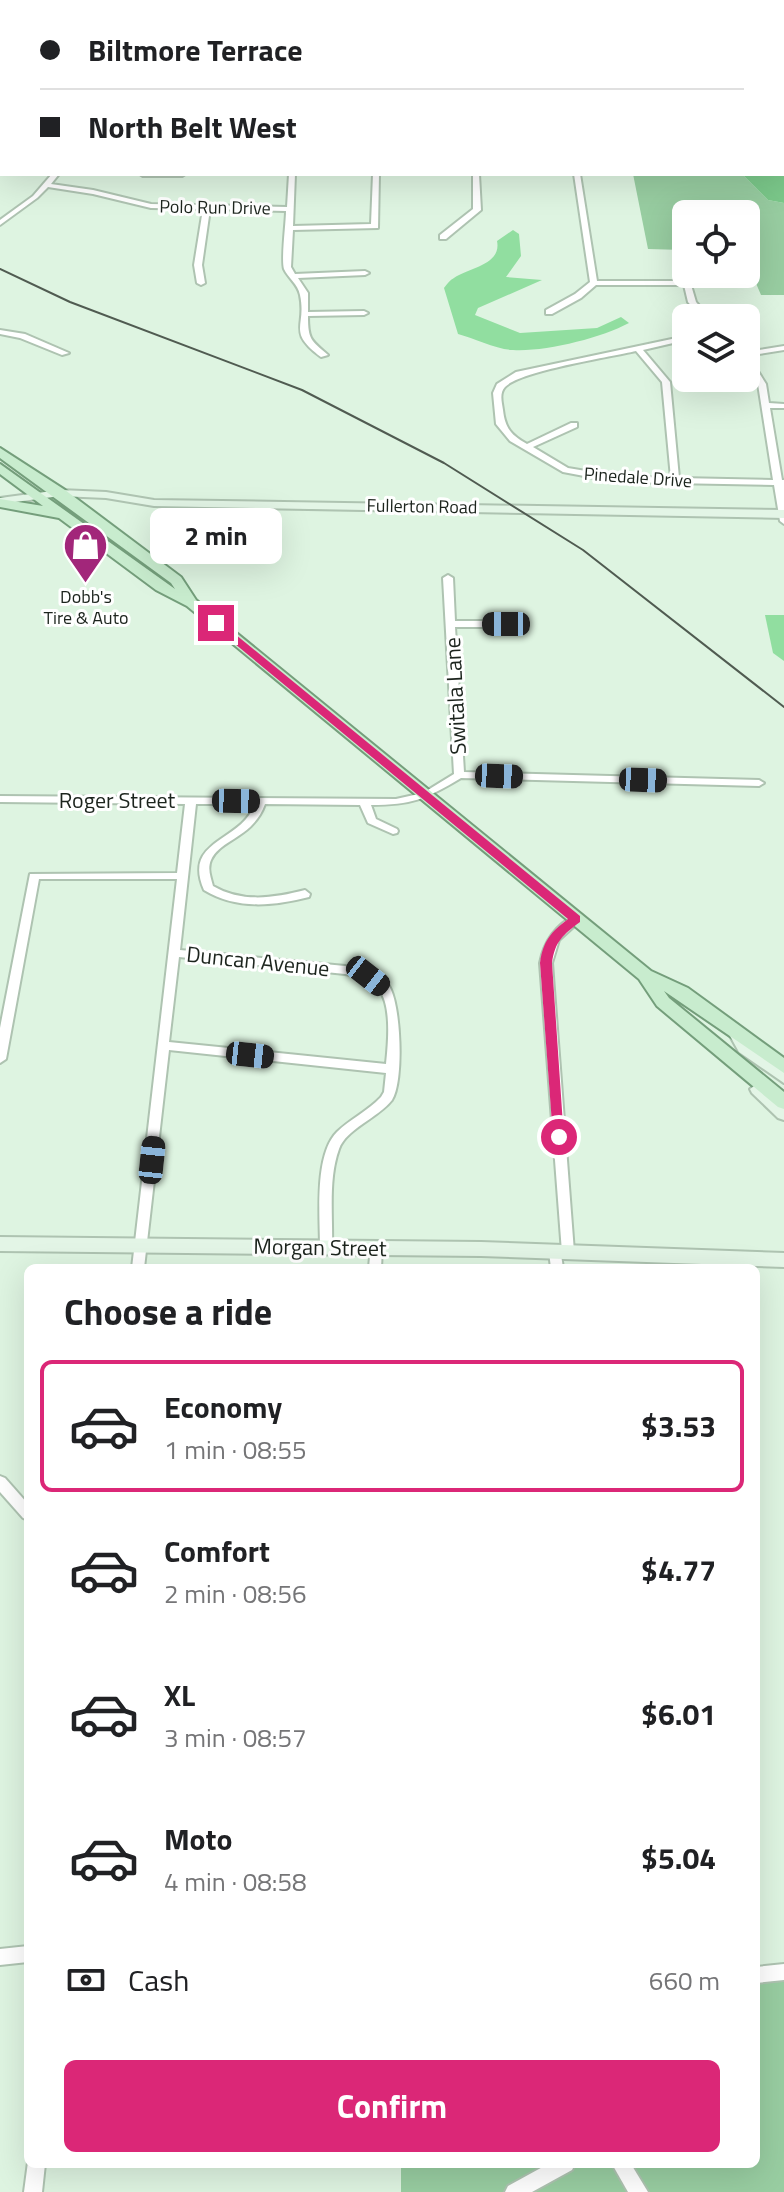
<!DOCTYPE html>
<html lang="en">
<head>
<meta charset="utf-8">
<style>
	:root { --surface:#fff; --page:#f2f2f2; --text:#202124; --muted:#757577; --line:#e0e0e0; --accent:#db2777 }
	body { margin:0; font-family:"Titillium Web",sans-serif; background:var(--page); color:var(--text); height:100vh; display:flex; flex-direction:column; font-size:30px; white-space:nowrap }
	* { box-sizing:border-box; margin:0 }
	p { font-size:26px; color:var(--muted) }
	.icon { flex:none; width:44px; height:44px; fill:none; stroke:currentColor; stroke-width:2; stroke-linecap:round; stroke-linejoin:round }
	.map { position:relative; flex:1; overflow:hidden }
	.side { position:absolute; left:24px; top:1264px; width:736px; height:904px; display:flex; flex-direction:column; background:var(--surface); border-radius:12px; box-shadow:0 8px 32px #0002 }
	.side>* { flex:none }
	.top-card { position:absolute; left:0px; top:0px; width:784px; height:176px; box-shadow:0 8px 32px #0002; display:grid; align-content:center; height:176px; padding:0 40px; background:var(--surface) }
	.buttons { position:absolute; left:672px; top:200px; display:grid; gap:16px }
	.buttons a { display:grid; place-items:center; width:88px; height:88px; border-radius:12px; background:var(--surface); box-shadow:0 8px 32px #0002; font-size:40px }
	.end { position:absolute; width:36px; height:36px; margin:-18px; border:10px solid #db2777; background:#fff; box-shadow:0 0 0 4px #fff }
	.from { border-radius:50% }
	.bubble { position:absolute; height:56px; border-radius:12px; background:var(--surface); box-shadow:0 8px 32px #0002; font-size:26px; font-weight:700; line-height:56px; text-align:center }
	.car { position:absolute; width:24px; height:48px; margin:-24px -12px; border-radius:10px; box-shadow:0 0 6px 2px #0007; background:linear-gradient(#222 24%,#8ab4d8 0 40%,#222 0 76%,#8ab4d8 0 86%,#222 0) }
	.top-card b { display:flex; align-items:center; gap:28px; height:76px; font-size:30px }
	.top-card b+b { border-top:2px solid var(--line) }
	.top-card i { width:20px; height:20px; background:var(--text) }
	ul { padding:0; list-style:none }
	li { display:flex; align-items:center; gap:24px; height:132px; margin:0 16px 12px; padding:0 24px; border:4px solid transparent; border-radius:12px }
	li div { flex:1 }
	li b { display:block; font-size:30px }
	li em { font-style:normal; font-weight:700 }
	li.current { border-color:var(--accent) }
	li>.icon { width:72px; height:72px; stroke-width:1.5 }
	h2 { padding:0 40px; font-size:36px; line-height:96px }
	.pay { display:flex; align-items:center; gap:20px; height:88px; padding:0 40px; font-size:30px }
	.pay p { margin-inline-start:auto }
	.cta { display:flex; gap:16px; margin-top:auto; padding:16px 40px }
	.cta a { flex:1; height:92px; border-radius:12px; background:var(--accent); color:#fff; font-size:32px; font-weight:700; line-height:92px; text-align:center }
	.map>svg:first-child { display:block }
	.green { fill:#98cda1 }
	.forest { fill:#7bc88a }
	.water { fill:#91dea0 }
	.lines { fill:none; stroke-linecap:round; stroke-linejoin:round }
	.street-casing { stroke:#aec3b1; stroke-width:4 }
	.secondary-casing { stroke:#aec3b1; stroke-width:4 }
	.primary-casing { stroke:#749e7b; stroke-width:4 }
	.street { fill:#fff; fill-rule:evenodd }
	.secondary { fill:#e3f5e6; fill-rule:evenodd }
	.primary { fill:#c8ecce; fill-rule:evenodd }
	.tram { stroke:#505b51; stroke-width:2 }
	.route { fill:#db2777 }
	.labels { text-anchor:middle; dominant-baseline:central; stroke-width:6; stroke-linejoin:round; paint-order:stroke }
	.far-street-label { font-size:18px; fill:#1c241d; stroke:#fff }
	.far-poi-label { font-size:18px; fill:#1c241d; stroke:#fff }
	.street-label { font-size:22px; fill:#1c241d; stroke:#fff }
</style>
</head>
<body>
<div class="map">
<svg width="784" height="2192" viewBox="0 0 784 2192">
	<rect width="100%" height="100%" fill="#def4e1"/>
	<g class="green">
		<path d="M633,174H742L768,200L784,203V295H761L746,260V214H686V259L683,250L648,249Z"/>
		<path d="M784,1979V2192H401V2164H756V1981Z"/>
	</g>
	<path class="forest" d="M782,93H784V203L768,200L742,174H782Z"/>
	<g class="water">
		<path d="M513,230L519,234L521,256L506,277L542,280L478,308L475,315L520,333L597,328L621,317L629,323C601,338 545,352 513,350C498,350 473,338 458,334L444,288C447,284 450,280 454,278C468,268 502,265 497,241Z"/>
		<path d="M765,615H784V661L773,653Z"/>
	</g>
	<g class="lines">
		<defs>
			<g id="street">
				<path d="M54,0H60L59,2H53Z"/>
				<path d="M565,0H571L572,2H566Z"/>
				<rect x="782" y="34" width="2" height="4"/>
				<rect x="782" y="73" width="2" height="4"/>
				<path d="M52,174H59L51,184L93,190L151,204L287,207L289,174H295L293,226L371,224L373,174H379L378,228L293,230L291,267L295,274L365,271L369,273L365,275L298,278L308,293V312L364,311L368,313L364,315L308,316C308,340 311,340 328,355L321,357C286,331 307,327 300,295C298,284 288,278 284,269C281,259 286,223 286,211L210,209L202,265L205,283L201,285L197,283L194,265L203,209L151,208L93,194L48,187L37,198L0,225V220L33,196Z"/>
				<path d="M140,174H185L182,176H143Z"/>
				<path d="M473,174H479L481,210L446,239H440V235L473,209Z"/>
				<path d="M574,174H580L597,281H731V285H691L696,302L710,318H702L688,302L684,285H596L581,298L552,314H546V310L575,294L590,282Z"/>
				<path d="M0,330L25,334L69,353L62,355L20,338L0,334Z"/>
				<path d="M686,336V340L643,350L670,382L679,478L773,480L758,384L746,365V357H749L766,384L769,403L784,404V408H770L782,480H784V524L780,521L774,485L616,482L563,472L510,441L496,424L493,393L497,384L516,372ZM636,351L662,382L671,478L616,476L568,468L533,447L577,427V423H571L527,444C511,435 505,428 503,410C502,403 499,393 505,387C520,371 610,357 636,351Z"/>
				<path d="M784,346V350L746,356V352Z"/>
				<path d="M448,575L453,578L455,621H506L511,624L506,627H455L464,772L759,780L764,783L759,786L461,778C426,799 412,805 371,805L376,819L397,829L398,831L397,833L393,834L368,823L360,805L265,804C253,838 220,839 211,860C207,869 211,878 213,886C242,903 274,898 305,890L310,894L309,897C273,906 237,910 204,890C182,839 241,843 255,804H196L180,950L345,966C360,969 379,973 389,986C401,1004 404,1082 392,1100C378,1118 346,1129 339,1149C328,1179 333,1216 332,1247L331,1250H321L320,1247C320,1216 314,1155 337,1132C350,1119 368,1111 381,1097L384,1092L386,1073L169,1050L144,1268H132L177,879H39L6,1059L0,1063V1028L30,874L177,873L185,804L0,802V796L396,799L423,793L454,774L443,578ZM179,957L345,974C357,976 371,980 379,990C392,1005 388,1045 386,1064L169,1042Z"/>
				<path d="M576,915L582,919L559,940L552,963L574,1252L573,1256H563L562,1252L540,963C544,942 556,924 576,915Z"/>
				<path d="M376,1243L381,1245L382,1248L381,1268H369L371,1245Z"/>
				<path d="M555,1247L560,1248L563,1268H551L549,1252L550,1248Z"/>
				<path d="M0,1476L5,1478L28,1504V1520L23,1518L0,1492Z"/>
				<path d="M28,1946V1962L0,1965V1949Z"/>
				<path d="M784,1964V1980L756,1983V1967Z"/>
				<path d="M28,2162V2164H45L42,2192H24Z"/>
				<path d="M548,2164H575L572,2170L532,2192H505L508,2186Z"/>
				<path d="M612,2164H631L648,2192H628Z"/>
			</g>
			<g id="secondary">
				<path d="M60,490L106,492L154,500L784,510V518L154,506L106,498L60,496L0,504V498Z"/>
				<path d="M737,1029L742,1030L751,1044L784,1069V1083L739,1052L729,1034Z"/>
				<path d="M758,1083L764,1085L784,1104V1120L778,1118L752,1093L750,1089Z"/>
				<path d="M0,1237L481,1242L784,1253V1267L481,1256L0,1251Z"/>
			</g>
			<path id="primary" d="M0,448L65,490L181,577L196,600L651,971L688,988L784,1058V1073L664,991L669,998L784,1092V1109L778,1107L657,1006L639,979L187,606L156,590L59,518L0,507V499L43,506L0,474V464L175,589L171,583L0,458Z"/>
		</defs>
		<use href="#street" class="street-casing"/>
		<use href="#secondary" class="secondary-casing"/>
		<use href="#primary" class="primary-casing"/>
		<use href="#street" class="street"/>
		<use href="#secondary" class="secondary"/>
		<use href="#primary" class="primary"/>
		<path class="tram" d="M0,269L70,302L302,390L444,463L583,550L784,707"/>
	</g>
	<path class="route" d="M212,621H219L580,916V922C563,935 555,941 552,963L564,1140H555L553,1137L540,963C543,941 551,932 568,919L212,625Z"/>
	<defs>
		<symbol id="shop-pin" viewBox="-11 -11 22 30"><path d="M0 17L-7.5 6A9.5 9.5 0 1 1 7.5 6Z" fill="#a2267a" stroke="#fff"/><path d="M-5-2.5h2.3a2.7 3.5 0 0 1 5.4 0H5L5.5 6h-11ZM-1.5-2.5h3a1.5 2.3 0 0 0-3 0Z" fill="#fff"/></symbol>
	</defs>
	<g fill-rule="evenodd">
		<use href="#shop-pin" x="60" y="520" width="51" height="69"/>
	</g>
	<g class="labels">
		<g class="far-street-label">
			<text transform="translate(215 207) rotate(1)">Polo Run Drive</text>
			<text transform="translate(638 477) rotate(4)">Pinedale Drive</text>
			<text transform="translate(422 506) rotate(1)">Fullerton Road</text>
		</g>
		<g class="far-poi-label">
			<text x="86" y="596">Dobb's<tspan x="86" dy="21">Tire &amp; Auto</tspan></text>
		</g>
		<g class="street-label">
			<text transform="translate(455 696) rotate(-93)">Switala Lane</text>
			<text x="117" y="800">Roger Street</text>
			<text transform="translate(258 961) rotate(6)">Duncan Avenue</text>
			<text transform="translate(320 1247) rotate(1)">Morgan Street</text>
		</g>
	</g>
</svg>
<div class="buttons">
<a><svg class="icon" aria-label="locate" viewBox="0 0 24 24"><circle cx="12" cy="12" r="6"/><path d="M12 2v4M12 18v4M2 12h4M18 12h4"/></svg></a>
<a><svg class="icon" aria-label="layers" viewBox="0 0 24 24"><path d="M12 4l9 5-9 5-9-5zM3 14l9 5 9-5"/></svg></a>
</div>
<i class="end from" style="left:559px;top:1137px"></i>
<i class="end" style="left:216px;top:623px"></i>
<div class="bubble" style="left:150px;top:508px;width:132px">2 min</div>
<i class="car" style="left:506px;top:624px;rotate:270deg"></i>
<i class="car" style="left:499px;top:776px;rotate:92deg"></i>
<i class="car" style="left:643px;top:780px;rotate:92deg"></i>
<i class="car" style="left:236px;top:801px;rotate:91deg"></i>
<i class="car" style="left:368px;top:976px;rotate:128deg"></i>
<i class="car" style="left:250px;top:1055px;rotate:96deg"></i>
<i class="car" style="left:152px;top:1160px;rotate:6deg"></i>
<div class="top-card">
<b><i class="from"></i>Biltmore Terrace</b>
<b><i></i>North Belt West</b>
</div>
<section class="side">
<h2>Choose a ride</h2>
<ul>
<li class="current"><svg class="icon" aria-label="car" viewBox="0 0 24 24"><path d="M5 17H2v-5l4-1 3-4h7l3 4 3 1v5h-3M9 17h6M6 11h13"/><circle cx="7" cy="17" r="2"/><circle cx="17" cy="17" r="2"/></svg><div><b>Economy</b><p>1 min · 08:55</p></div><em>$3.53</em></li>
<li><svg class="icon" aria-label="car" viewBox="0 0 24 24"><path d="M5 17H2v-5l4-1 3-4h7l3 4 3 1v5h-3M9 17h6M6 11h13"/><circle cx="7" cy="17" r="2"/><circle cx="17" cy="17" r="2"/></svg><div><b>Comfort</b><p>2 min · 08:56</p></div><em>$4.77</em></li>
<li><svg class="icon" aria-label="car" viewBox="0 0 24 24"><path d="M5 17H2v-5l4-1 3-4h7l3 4 3 1v5h-3M9 17h6M6 11h13"/><circle cx="7" cy="17" r="2"/><circle cx="17" cy="17" r="2"/></svg><div><b>XL</b><p>3 min · 08:57</p></div><em>$6.01</em></li>
<li><svg class="icon" aria-label="car" viewBox="0 0 24 24"><path d="M5 17H2v-5l4-1 3-4h7l3 4 3 1v5h-3M9 17h6M6 11h13"/><circle cx="7" cy="17" r="2"/><circle cx="17" cy="17" r="2"/></svg><div><b>Moto</b><p>4 min · 08:58</p></div><em>$5.04</em></li>
</ul>
<div class="pay"><svg class="icon" aria-label="cash" viewBox="0 0 24 24"><path d="M3 7h18v10H3z"/><circle cx="12" cy="12" r="2"/></svg>Cash<p>660 m</p></div>
<div class="cta"><a>Confirm</a></div>
</section>
</div>
</body>
</html>
